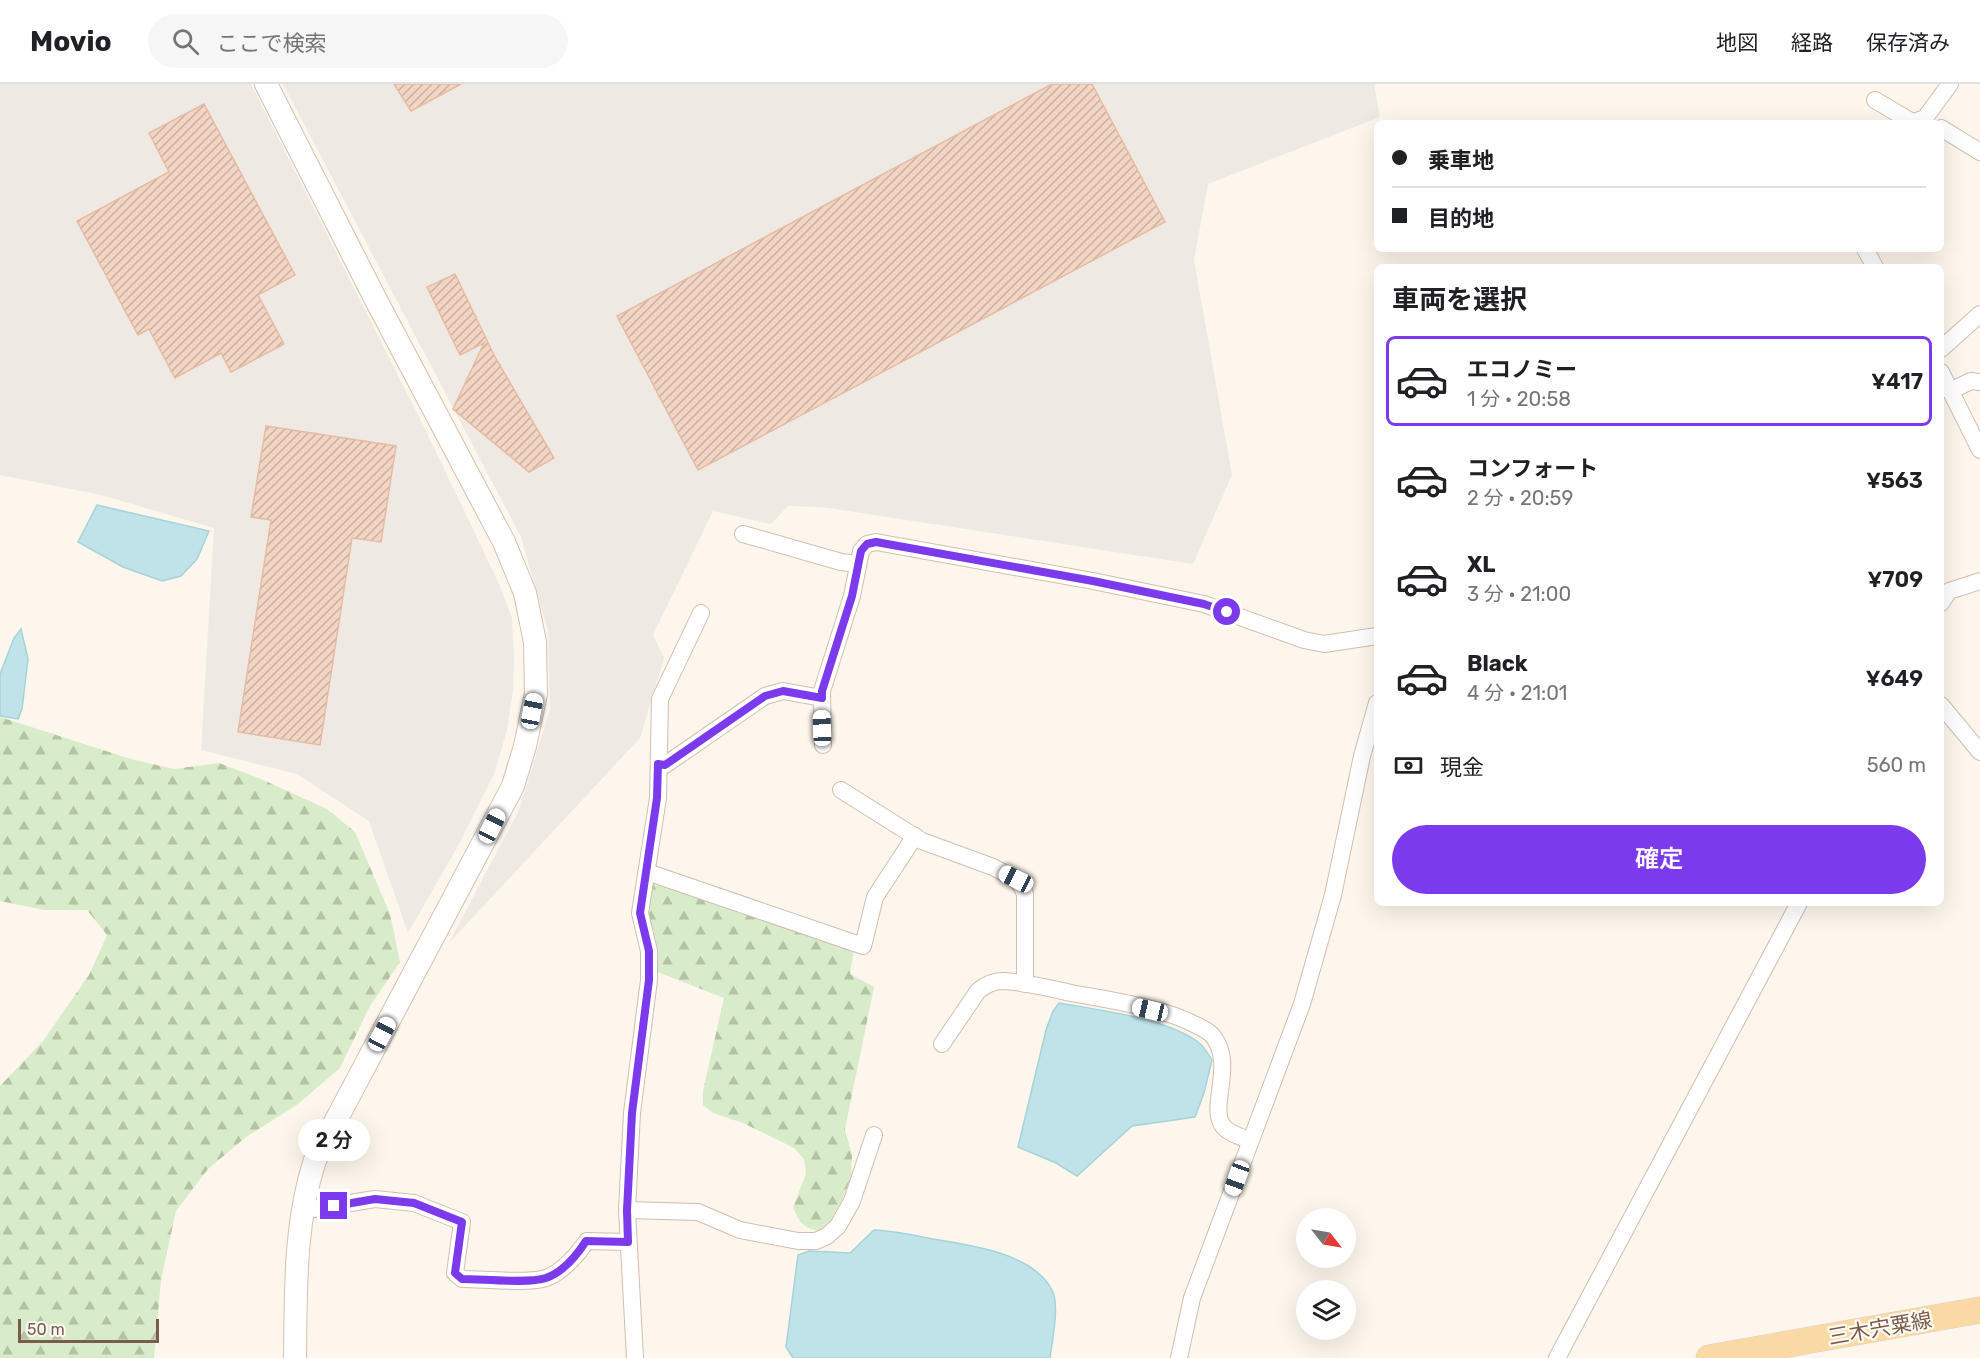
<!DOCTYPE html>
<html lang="ja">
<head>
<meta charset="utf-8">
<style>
	:root { --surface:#fff; --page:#f6f6f6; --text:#202124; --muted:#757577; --line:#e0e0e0; --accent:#7c3aed }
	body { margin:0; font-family:Rubik,"Noto Sans JP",sans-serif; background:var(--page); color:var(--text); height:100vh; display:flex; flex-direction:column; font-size:22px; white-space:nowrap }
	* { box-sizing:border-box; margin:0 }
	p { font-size:20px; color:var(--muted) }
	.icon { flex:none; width:33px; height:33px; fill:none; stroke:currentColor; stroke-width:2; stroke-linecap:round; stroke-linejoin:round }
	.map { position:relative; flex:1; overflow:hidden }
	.panel { position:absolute; left:1374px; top:180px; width:570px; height:642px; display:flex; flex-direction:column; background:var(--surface); border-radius:9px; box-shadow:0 6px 24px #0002 }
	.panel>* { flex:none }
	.hud { position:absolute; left:1374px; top:36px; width:570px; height:132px; border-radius:9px; box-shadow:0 6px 24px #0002; display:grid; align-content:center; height:132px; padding:0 18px; background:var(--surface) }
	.needle { width:39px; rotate:121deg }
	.buttons { position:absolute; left:1296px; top:1124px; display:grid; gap:12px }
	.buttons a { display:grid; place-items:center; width:60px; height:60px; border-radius:50%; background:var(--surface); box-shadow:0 6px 24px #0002; font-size:30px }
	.scale { position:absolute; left:18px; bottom:15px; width:141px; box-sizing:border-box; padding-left:6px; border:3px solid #7a5c4d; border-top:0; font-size:16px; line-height:21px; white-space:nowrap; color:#7a5c4d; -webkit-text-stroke:4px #fffaf3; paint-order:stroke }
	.end { position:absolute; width:27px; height:27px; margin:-14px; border:8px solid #7c3aed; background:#fff; box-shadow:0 0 0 3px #fff }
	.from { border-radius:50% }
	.bubble { position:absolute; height:42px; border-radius:21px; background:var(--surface); box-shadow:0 6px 24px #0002; font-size:20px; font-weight:600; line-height:42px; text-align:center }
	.car { position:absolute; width:18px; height:36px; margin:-18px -9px; border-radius:8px; box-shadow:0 0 4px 2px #0007; background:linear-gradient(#fff 24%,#345 0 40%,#fff 0 76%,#345 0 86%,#fff 0) }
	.hud b { display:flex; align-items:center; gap:21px; height:57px; font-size:22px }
	.hud b+b { border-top:2px solid var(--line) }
	.hud i { width:15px; height:15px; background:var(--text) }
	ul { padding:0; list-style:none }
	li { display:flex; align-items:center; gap:18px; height:90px; margin:0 12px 9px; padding:0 6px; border:3px solid transparent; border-radius:9px }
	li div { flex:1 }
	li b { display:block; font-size:22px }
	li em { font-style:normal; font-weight:600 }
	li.current { border-color:var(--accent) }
	li>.icon { width:54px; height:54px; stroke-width:1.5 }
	h2 { padding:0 18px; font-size:27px; line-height:72px }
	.pay { display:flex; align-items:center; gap:15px; height:66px; padding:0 18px; font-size:22px }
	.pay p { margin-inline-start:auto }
	.cta { display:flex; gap:12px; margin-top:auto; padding:12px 18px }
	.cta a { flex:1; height:69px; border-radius:36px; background:var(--accent); color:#fff; font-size:24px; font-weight:600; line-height:69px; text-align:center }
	header { display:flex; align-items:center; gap:36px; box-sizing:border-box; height:84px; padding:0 30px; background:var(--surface); border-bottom:2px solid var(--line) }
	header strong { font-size:28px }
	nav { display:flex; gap:33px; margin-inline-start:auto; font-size:21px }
	.search { width:420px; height:54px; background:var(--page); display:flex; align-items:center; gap:15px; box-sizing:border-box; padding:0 21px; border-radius:33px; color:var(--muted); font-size:22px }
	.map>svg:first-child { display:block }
	.industrial { fill:#efe9e4 }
	.forest { fill:url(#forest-firs) }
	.water { fill:#bfe3e8; stroke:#a5d3da; stroke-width:1.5 }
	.building { fill:url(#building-hatch); stroke:#e6bba3; stroke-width:1.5 }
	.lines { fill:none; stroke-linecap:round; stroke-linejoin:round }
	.street-casing { stroke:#d1beb0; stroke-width:18 }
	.secondary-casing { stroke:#d6c0b0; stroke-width:24 }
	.primary-casing { stroke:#dad1cd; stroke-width:27 }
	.street { stroke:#fff; stroke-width:16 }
	.secondary { stroke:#fff; stroke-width:22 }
	.primary { stroke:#fbd9a5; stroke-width:26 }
	.route { stroke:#7c3aed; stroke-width:8 }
	.labels { text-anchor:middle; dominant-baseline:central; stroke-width:4.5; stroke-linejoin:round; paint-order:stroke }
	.street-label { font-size:21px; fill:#7a5c4d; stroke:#fffaf3 }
</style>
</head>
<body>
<header>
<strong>Movio</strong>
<div class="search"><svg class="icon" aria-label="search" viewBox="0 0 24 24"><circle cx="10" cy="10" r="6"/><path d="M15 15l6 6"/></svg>ここで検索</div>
<nav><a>地図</a><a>経路</a><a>保存済み</a></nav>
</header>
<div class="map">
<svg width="1980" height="1274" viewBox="0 0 1980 1274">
	<defs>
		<pattern id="forest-firs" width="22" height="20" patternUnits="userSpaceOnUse" patternTransform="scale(1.5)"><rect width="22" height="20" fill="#d8ecc9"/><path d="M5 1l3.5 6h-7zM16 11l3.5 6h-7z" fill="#b4c2a5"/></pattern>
		<pattern id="building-hatch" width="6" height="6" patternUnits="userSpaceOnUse" patternTransform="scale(1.5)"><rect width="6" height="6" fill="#f3d5c3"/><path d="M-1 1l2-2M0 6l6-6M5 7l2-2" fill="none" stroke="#cab0a1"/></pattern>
	</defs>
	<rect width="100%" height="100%" fill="#fdf6ec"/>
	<g class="industrial">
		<path d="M0,0H251L424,343L471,441L499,500L512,534L514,576L513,607L507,646L494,690L458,762L408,849L369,737L297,690L201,666L214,444L101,411L0,391Z"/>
		<path d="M283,0H1374L1380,33L1208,100L1194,176L1232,391L1193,480L822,423L788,422L771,440L713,427L653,551L664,574L640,654L449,859L519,726L550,625L548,547L521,453Z"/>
	</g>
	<g class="forest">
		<path d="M0,633L131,675L174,685L219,679L261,695L327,725L355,748L390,830L400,878L370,922L340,984L298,1020L246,1053L208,1085L176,1127L161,1196L154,1274H0V1002L43,957L89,891L107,851L87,826H44L0,817Z"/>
		<path d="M653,795L854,865L850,890L874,903L845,1045L852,1071L851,1093L842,1116L831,1136L819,1147C803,1144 799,1138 793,1123L806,1090L804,1075L794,1064L743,1039L713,1029L703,1021V1007L724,914L655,887L648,835Z"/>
	</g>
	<g class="water">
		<path d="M97,421L209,447L197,475L181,492L162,497L123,483L78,458Z"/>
		<path d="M21,545L28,575L22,625L18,635L0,632V590L14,554Z"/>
		<path d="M1059,919C1099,926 1165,934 1198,958C1204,962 1208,970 1212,976L1204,1009L1195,1033L1132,1042L1077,1092L1056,1079L1018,1063L1046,946L1053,927Z"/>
		<path d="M874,1146C894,1147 914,1151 933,1155C970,1161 1033,1169 1052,1206C1060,1220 1052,1258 1050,1274H793L786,1263L798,1171L809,1167L850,1169Z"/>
	</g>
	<g class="building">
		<path d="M394,0H461L411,27Z"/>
		<path d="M1052,0H1092L1165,138L698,386L617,232Z"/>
		<path d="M204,20L295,191L258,211L284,260L231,288L221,269L175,294L149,245L138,251L77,137L169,88L149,49Z"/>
		<path d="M455,190L495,273L554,374L529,388L453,325L484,259L460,271L427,203Z"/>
		<path d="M266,342L396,362L381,458L352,454L320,661L238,648L271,436L251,433Z"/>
	</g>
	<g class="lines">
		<defs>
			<g id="street">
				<path d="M1875,16L1912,38"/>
				<path d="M1911,39L1925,34L1950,0"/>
				<path d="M1941,44L1980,68"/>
				<path d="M1865,165L1875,183"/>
				<path d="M1941,265L1980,230"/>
				<path d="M1941,288L1980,366"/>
				<path d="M1950,307L1971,297L1980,298"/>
				<path d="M743,450L841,478L858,480"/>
				<path d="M1941,519L1949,507L1980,497"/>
				<path d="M1941,621L1980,668"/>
				<path d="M823,661L822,607L852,512L861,467L867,460L876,458L1093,497L1204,520L1304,556L1324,560L1377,552"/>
				<path d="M659,680L665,681L765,612L783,607L822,614"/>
				<path d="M841,706L922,757L993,783L1016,795L1022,803L1025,810V900"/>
				<path d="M647,788L863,862L875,813L915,752"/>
				<path d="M942,960L978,907C985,901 994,897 1003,897C1025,898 1049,904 1071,909C1103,915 1138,920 1169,930C1179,933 1203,943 1211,950C1237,977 1208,1023 1223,1042C1228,1049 1242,1053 1250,1057"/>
				<path d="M627,1126L698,1128L740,1146L798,1157H816L827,1152L838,1142L852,1117L874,1051"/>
				<path d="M301,1127L375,1115L414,1119L462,1138L455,1189L462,1195C483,1195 529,1200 546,1194C563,1188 577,1171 587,1157L628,1158"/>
				<path d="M635,1274L627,1126L632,1029L649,896V867L640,829L658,714L660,615L701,529"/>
				<path d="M1179,1274L1192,1214L1302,920L1333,811L1362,672L1377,619"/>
				<path d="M1557,1274L1799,819"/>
			</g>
			<path id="secondary" d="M266,0L377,218L504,458L525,509L535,558L536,610L525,662L513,702L315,1076C294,1140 296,1207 295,1274"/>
			<path id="primary" d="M1709,1274L1980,1226"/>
		</defs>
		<use href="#street" class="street-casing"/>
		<use href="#secondary" class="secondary-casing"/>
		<use href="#primary" class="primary-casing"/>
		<use href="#street" class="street"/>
		<use href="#secondary" class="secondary"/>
		<use href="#primary" class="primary"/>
	</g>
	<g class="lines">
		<path class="route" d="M334,1122L375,1115L414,1119L462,1138L455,1189L462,1195C483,1195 529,1200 546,1194C563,1188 577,1171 586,1157L628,1158L627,1126L632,1029L649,896V867L640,829L657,714L658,680L665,681L765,612L783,607L822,614V607L852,512L861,467L867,460L876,458L1093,497L1204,520L1227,528"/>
	</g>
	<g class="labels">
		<g class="street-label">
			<text transform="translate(1880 1244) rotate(-10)">三木宍粟線</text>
		</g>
	</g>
</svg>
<div class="buttons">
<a><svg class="needle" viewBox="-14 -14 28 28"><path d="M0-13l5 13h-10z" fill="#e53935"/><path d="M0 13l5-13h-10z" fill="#757577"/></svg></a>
<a><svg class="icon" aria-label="layers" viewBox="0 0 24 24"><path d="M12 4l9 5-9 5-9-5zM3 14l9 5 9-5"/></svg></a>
</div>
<div class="scale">50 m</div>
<i class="end from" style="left:1227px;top:528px"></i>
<i class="end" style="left:334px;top:1122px"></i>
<div class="bubble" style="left:298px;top:1035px;width:72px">2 分</div>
<i class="car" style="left:532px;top:627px;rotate:11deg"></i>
<i class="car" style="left:822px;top:644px;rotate:358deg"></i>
<i class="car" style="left:492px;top:742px;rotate:27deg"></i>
<i class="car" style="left:1016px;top:795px;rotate:297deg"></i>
<i class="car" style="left:1150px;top:926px;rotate:283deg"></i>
<i class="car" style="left:382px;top:950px;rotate:28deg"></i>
<i class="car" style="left:1237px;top:1094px;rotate:200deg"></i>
<div class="hud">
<b><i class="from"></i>乗車地</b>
<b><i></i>目的地</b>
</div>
<section class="panel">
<h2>車両を選択</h2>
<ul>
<li class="current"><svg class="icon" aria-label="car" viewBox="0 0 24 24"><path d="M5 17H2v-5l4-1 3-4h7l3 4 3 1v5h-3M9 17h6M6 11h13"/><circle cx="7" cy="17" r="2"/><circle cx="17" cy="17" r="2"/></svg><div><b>エコノミー</b><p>1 分 · 20:58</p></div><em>¥417</em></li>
<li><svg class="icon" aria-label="car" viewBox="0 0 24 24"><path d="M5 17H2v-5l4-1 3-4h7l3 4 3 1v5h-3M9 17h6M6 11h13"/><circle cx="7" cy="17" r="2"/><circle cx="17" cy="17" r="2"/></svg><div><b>コンフォート</b><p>2 分 · 20:59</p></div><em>¥563</em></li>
<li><svg class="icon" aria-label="car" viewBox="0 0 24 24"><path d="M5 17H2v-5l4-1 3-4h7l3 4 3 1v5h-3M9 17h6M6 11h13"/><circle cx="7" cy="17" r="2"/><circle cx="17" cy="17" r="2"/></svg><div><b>XL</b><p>3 分 · 21:00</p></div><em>¥709</em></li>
<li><svg class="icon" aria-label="car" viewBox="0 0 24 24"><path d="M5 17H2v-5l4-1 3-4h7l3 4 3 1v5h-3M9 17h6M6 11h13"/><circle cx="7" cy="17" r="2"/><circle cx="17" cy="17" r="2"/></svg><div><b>Black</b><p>4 分 · 21:01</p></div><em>¥649</em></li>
</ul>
<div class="pay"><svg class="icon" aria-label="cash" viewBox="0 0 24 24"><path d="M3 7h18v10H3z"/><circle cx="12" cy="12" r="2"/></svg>現金<p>560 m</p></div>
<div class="cta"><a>確定</a></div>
</section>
</div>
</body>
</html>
